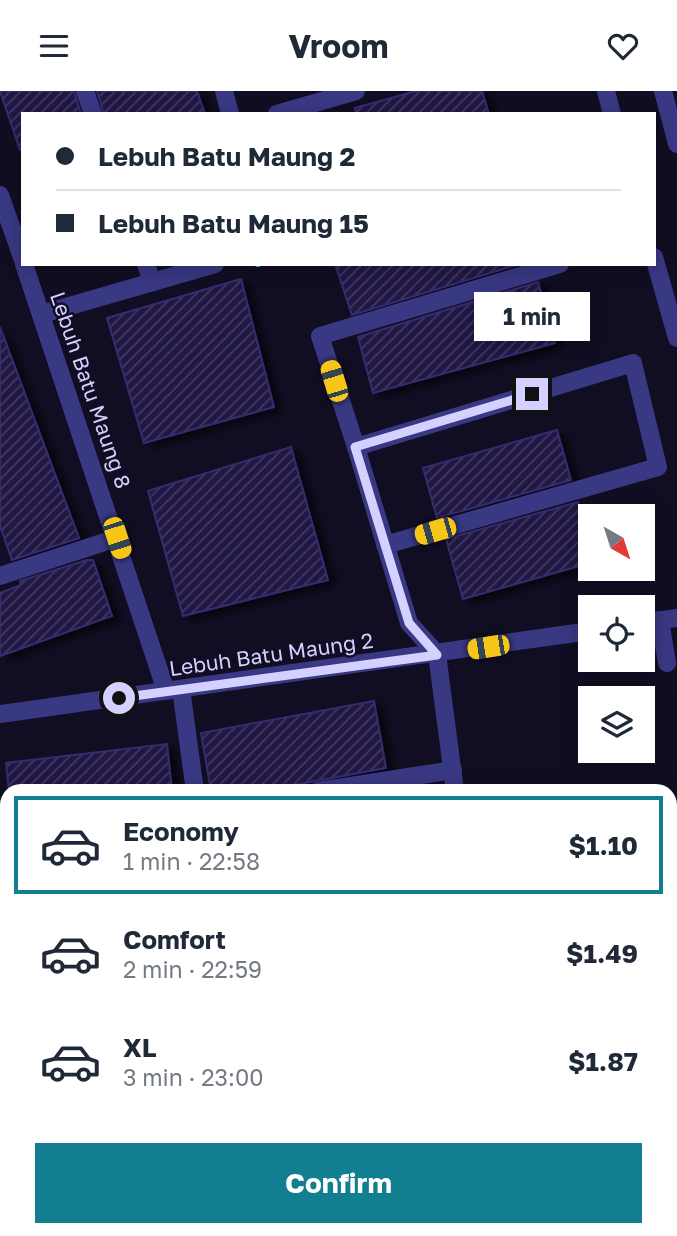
<!DOCTYPE html>
<html lang="en">
<head>
<meta charset="utf-8">
<style>
	:root { --surface:#fff; --page:#f2f2f3; --text:#1f2937; --muted:#747a83; --line:#e0e1e3; --accent:#117f8f }
	body { margin:0; font-family:"Golos Text",sans-serif; background:var(--page); color:var(--text); height:100vh; display:flex; flex-direction:column; font-size:26px; white-space:nowrap }
	* { box-sizing:border-box; margin:0 }
	p { font-size:23px; color:var(--muted) }
	.icon { flex:none; width:38px; height:38px; fill:none; stroke:currentColor; stroke-width:2; stroke-linecap:round; stroke-linejoin:round }
	.map { position:relative; flex:1; overflow:hidden }
	.sheet { position:absolute; left:0px; top:693px; width:677px; height:453px; display:flex; flex-direction:column; background:var(--surface); border-radius:21px 21px 0 0; box-shadow:0 4px 18px #0003 }
	.sheet>* { flex:none }
	.guide { position:absolute; left:21px; top:21px; width:635px; height:154px; border-radius:0px; box-shadow:0 4px 18px #0003; display:grid; align-content:center; height:154px; padding:0 35px; background:var(--surface) }
	.needle { width:46px; rotate:141deg }
	.controls { position:absolute; left:578px; top:413px; display:grid; gap:14px }
	.controls a { display:grid; place-items:center; width:77px; height:77px; border-radius:0px; background:var(--surface); box-shadow:0 4px 18px #0003; font-size:35px }
	.end { position:absolute; width:32px; height:32px; margin:-16px; border:9px solid #d4d0ff; background:#111; box-shadow:0 0 0 4px #111 }
	.from { border-radius:50% }
	.bubble { position:absolute; height:49px; border-radius:0px; background:var(--surface); box-shadow:0 4px 18px #0003; font-size:23px; font-weight:700; line-height:49px; text-align:center }
	.car { position:absolute; width:21px; height:42px; margin:-21px -10px; border-radius:9px; box-shadow:0 0 5px 2px #0007; background:linear-gradient(#f5c518 24%,#345 0 40%,#f5c518 0 76%,#345 0 86%,#f5c518 0) }
	.guide b { display:flex; align-items:center; gap:24px; height:66px; font-size:26px }
	.guide b+b { border-top:2px solid var(--line) }
	.guide i { width:18px; height:18px; background:var(--text) }
	ul { padding:12px 0 0; list-style:none }
	li { display:flex; align-items:center; gap:21px; height:98px; margin:0 14px 10px; padding:0 21px; border:4px solid transparent; border-radius:0px }
	li div { flex:1 }
	li b { display:block; font-size:26px }
	li em { font-style:normal; font-weight:700 }
	li.current { border-color:var(--accent) }
	li>.icon { width:63px; height:63px; stroke-width:1.5 }
	.primary-button { display:flex; gap:14px; margin-top:auto; padding:14px 35px }
	.primary-button a { flex:1; height:80px; border-radius:0px; background:var(--accent); color:#fff; font-size:28px; font-weight:700; line-height:80px; text-align:center }
	header { display:flex; justify-content:space-between; align-items:center; height:91px; padding:0 35px; background:var(--surface); font-size:32px; font-weight:700 }
	.map>svg:first-child { display:block }
	.building { fill:url(#building-hatch); stroke:#372b71; stroke-width:2; filter:url(#shadow) }
	.lines { fill:none; stroke-linecap:round; stroke-linejoin:round }
	.path { stroke:#2db6ab; stroke-width:4.5; stroke-dasharray:3.5 5; stroke-linecap:butt }
	.minor { stroke:#393883; stroke-width:18 }
	.route { stroke:#d4d0ff; stroke-width:9 }
	.labels { text-anchor:middle; dominant-baseline:central; stroke-width:5; stroke-linejoin:round; paint-order:stroke }
	.street-label { font-size:21px; fill:#d4d0ff; stroke:#110e23 }
</style>
</head>
<body>
<header><svg class="icon" aria-label="menu" viewBox="0 0 24 24"><path d="M4 6h16M4 12h16M4 18h16"/></svg>Vroom<svg class="icon" aria-label="heart" viewBox="0 0 24 24"><path d="M12 20l-8-8c-3-5 5-10 8-4 3-6 11-1 8 4z"/></svg></header>
<div class="map">
<svg width="677" height="1145" viewBox="0 0 677 1145">
	<defs>
		<pattern id="building-hatch" width="6" height="6" patternUnits="userSpaceOnUse" patternTransform="scale(1.75)"><rect width="6" height="6" fill="#211945"/><path d="M-1 1l2-2M0 6l6-6M5 7l2-2" fill="none" stroke="#403961"/></pattern>
		<filter id="shadow"><feDropShadow dx="8" dy="4.5" stdDeviation="3.5" flood-color="#0009"/></filter>
	</defs>
	<rect width="100%" height="100%" fill="#110e23"/>
	<g class="building">
		<path d="M0,0H74L81,23H23V59H20Z"/>
		<path d="M97,0H197L205,23H104Z"/>
		<path d="M416,0H482L489,23H356L355,17Z"/>
		<path d="M335,173H520L352,224Z"/>
		<path d="M241,188L274,316L144,352L107,227Z"/>
		<path d="M538,191L555,252L373,302L358,246Z"/>
		<path d="M0,236L79,447L12,469L0,435Z"/>
		<path d="M557,339L571,389L437,427L423,377Z"/>
		<path d="M291,356L328,489L183,525L148,400Z"/>
		<path d="M578,411L590,450V472L463,508L446,448Z"/>
		<path d="M87,469H93L112,525L0,565V502L21,494L20,490Z"/>
		<path d="M374,610L386,677L262,700H211L201,642Z"/>
		<path d="M167,653L172,700H9L6,672Z"/>
	</g>
	<g class="lines">
		<path class="path" d="M258,173V176"/>
		<g class="minor">
			<path d="M85,0L93,23"/>
			<path d="M224,0L230,23"/>
			<path d="M606,0L612,23"/>
			<path d="M663,0L677,53"/>
			<path d="M277,23L356,0"/>
			<path d="M0,104L23,169"/>
			<path d="M654,166L677,247"/>
			<path d="M24,173L166,600"/>
			<path d="M146,173L152,191"/>
			<path d="M42,223L215,173"/>
			<path d="M356,356L320,245L560,173"/>
			<path d="M385,454L658,376L633,272L356,356L409,532L437,563"/>
			<path d="M0,485L117,447"/>
			<path d="M660,529L667,572"/>
			<path d="M642,532L677,527"/>
			<path d="M437,563L455,700"/>
			<path d="M181,598L195,700"/>
			<path d="M0,623L590,540"/>
			<path d="M318,700L453,679"/>
			<path d="M0,749L7,748"/>
			<path d="M0,852L7,851"/>
			<path d="M670,974L677,971"/>
			<path d="M670,1033L677,1032"/>
			<path d="M0,1057H7"/>
			<path d="M0,1123L7,1122"/>
			<path d="M337,1139V1145"/>
		</g>
	</g>
	<g class="lines">
		<path class="route" d="M119,607L437,564L409,532L355,356L532,303"/>
	</g>
	<g class="labels">
		<g class="street-label">
			<text transform="translate(91 299) rotate(71)">Lebuh Batu Maung 8</text>
			<text transform="translate(271 563) rotate(-8)">Lebuh Batu Maung 2</text>
		</g>
	</g>
</svg>
<div class="controls">
<a><svg class="needle" viewBox="-14 -14 28 28"><path d="M0-13l5 13h-10z" fill="#e53935"/><path d="M0 13l5-13h-10z" fill="#747a83"/></svg></a>
<a><svg class="icon" aria-label="locate" viewBox="0 0 24 24"><circle cx="12" cy="12" r="6"/><path d="M12 2v4M12 18v4M2 12h4M18 12h4"/></svg></a>
<a><svg class="icon" aria-label="layers" viewBox="0 0 24 24"><path d="M12 4l9 5-9 5-9-5zM3 14l9 5 9-5"/></svg></a>
</div>
<i class="end from" style="left:119px;top:607px"></i>
<i class="end" style="left:532px;top:303px"></i>
<div class="bubble" style="left:474px;top:201px;width:116px">1 min</div>
<i class="car" style="left:334px;top:290px;rotate:343deg"></i>
<i class="car" style="left:435px;top:440px;rotate:254deg"></i>
<i class="car" style="left:117px;top:447px;rotate:162deg"></i>
<i class="car" style="left:488px;top:556px;rotate:261deg"></i>
<div class="guide">
<b><i class="from"></i>Lebuh Batu Maung 2</b>
<b><i></i>Lebuh Batu Maung 15</b>
</div>
<section class="sheet">
<ul>
<li class="current"><svg class="icon" aria-label="car" viewBox="0 0 24 24"><path d="M5 17H2v-5l4-1 3-4h7l3 4 3 1v5h-3M9 17h6M6 11h13"/><circle cx="7" cy="17" r="2"/><circle cx="17" cy="17" r="2"/></svg><div><b>Economy</b><p>1 min · 22:58</p></div><em>$1.10</em></li>
<li><svg class="icon" aria-label="car" viewBox="0 0 24 24"><path d="M5 17H2v-5l4-1 3-4h7l3 4 3 1v5h-3M9 17h6M6 11h13"/><circle cx="7" cy="17" r="2"/><circle cx="17" cy="17" r="2"/></svg><div><b>Comfort</b><p>2 min · 22:59</p></div><em>$1.49</em></li>
<li><svg class="icon" aria-label="car" viewBox="0 0 24 24"><path d="M5 17H2v-5l4-1 3-4h7l3 4 3 1v5h-3M9 17h6M6 11h13"/><circle cx="7" cy="17" r="2"/><circle cx="17" cy="17" r="2"/></svg><div><b>XL</b><p>3 min · 23:00</p></div><em>$1.87</em></li>
</ul>
<div class="primary-button"><a>Confirm</a></div>
</section>
</div>
</body>
</html>
